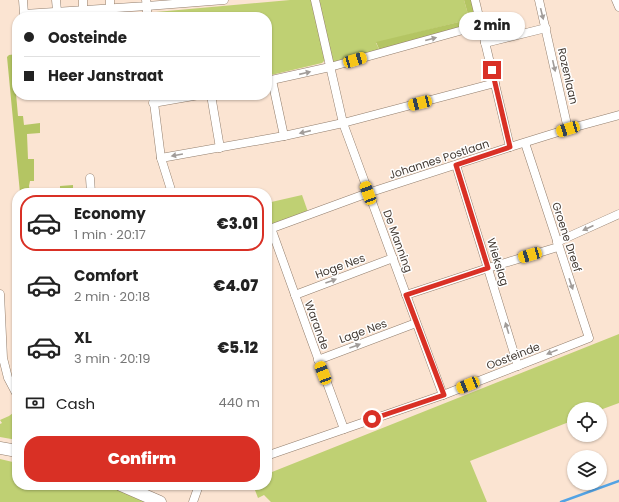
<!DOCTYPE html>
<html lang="en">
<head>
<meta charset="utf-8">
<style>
	:root { --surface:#fff; --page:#f2f2f2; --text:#222; --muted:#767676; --line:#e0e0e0; --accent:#d93025 }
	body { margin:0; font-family:Poppins,sans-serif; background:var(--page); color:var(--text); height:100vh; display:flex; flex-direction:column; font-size:15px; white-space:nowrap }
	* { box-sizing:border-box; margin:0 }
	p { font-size:13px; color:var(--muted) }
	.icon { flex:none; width:22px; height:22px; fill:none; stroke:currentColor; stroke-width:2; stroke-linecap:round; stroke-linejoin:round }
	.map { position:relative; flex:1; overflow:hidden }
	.details { position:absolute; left:12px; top:188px; width:260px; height:302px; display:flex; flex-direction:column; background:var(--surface); border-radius:16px; box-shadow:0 1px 3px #0004 }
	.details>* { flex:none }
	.banner { position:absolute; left:12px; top:12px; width:260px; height:88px; border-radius:16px; box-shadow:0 1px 3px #0004; display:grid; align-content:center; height:88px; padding:0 12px; background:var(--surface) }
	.tools { position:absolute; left:567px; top:402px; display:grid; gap:8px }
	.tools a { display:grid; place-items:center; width:40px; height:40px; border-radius:50%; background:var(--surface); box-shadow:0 1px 3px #0004; font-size:20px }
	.end { position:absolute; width:18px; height:18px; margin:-9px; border:5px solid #d93025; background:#fff; box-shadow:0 0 0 2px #fff }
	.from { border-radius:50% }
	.bubble { position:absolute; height:28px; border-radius:14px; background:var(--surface); box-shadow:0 1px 3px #0004; font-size:13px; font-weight:800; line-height:28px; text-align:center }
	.car { position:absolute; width:12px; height:24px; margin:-12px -6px; border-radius:5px; box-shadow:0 0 3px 1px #0007; background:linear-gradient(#f5c518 24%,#345 0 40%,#f5c518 0 76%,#345 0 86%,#f5c518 0) }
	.banner b { display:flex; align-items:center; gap:14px; height:38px; font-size:15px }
	.banner b+b { border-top:1px solid var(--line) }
	.banner i { width:10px; height:10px; background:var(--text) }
	ul { padding:7px 0 0; list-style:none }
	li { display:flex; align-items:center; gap:12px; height:56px; margin:0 8px 6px; padding:0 4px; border:2px solid transparent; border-radius:16px }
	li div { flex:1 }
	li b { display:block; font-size:15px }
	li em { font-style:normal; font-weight:800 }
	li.selected { border-color:var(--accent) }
	li>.icon { width:36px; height:36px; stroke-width:1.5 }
	.pay { display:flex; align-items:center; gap:10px; height:44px; padding:0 12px; font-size:15px }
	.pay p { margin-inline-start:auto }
	.primary-button { display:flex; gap:8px; margin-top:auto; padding:8px 12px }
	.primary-button a { flex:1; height:46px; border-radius:16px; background:var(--accent); color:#fff; font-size:16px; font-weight:800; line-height:46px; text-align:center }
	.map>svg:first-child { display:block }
	.green { fill:#bfd073 }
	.forest { fill:#b4c563 }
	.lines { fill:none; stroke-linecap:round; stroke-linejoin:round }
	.stream { stroke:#53a3e4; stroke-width:2.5 }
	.street-casing { stroke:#927e6d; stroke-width:9 }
	.secondary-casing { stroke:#927e6d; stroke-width:13 }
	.street { stroke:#fff; stroke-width:8 }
	.secondary { stroke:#fff; stroke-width:12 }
	.oneway { fill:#a19c99 }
	.route { stroke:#d93025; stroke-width:5 }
	.labels { text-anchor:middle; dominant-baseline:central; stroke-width:3; stroke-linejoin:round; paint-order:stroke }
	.street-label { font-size:11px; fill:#433a33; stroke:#fff }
</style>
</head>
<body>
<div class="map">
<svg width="619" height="502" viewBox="0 0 619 502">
	<rect width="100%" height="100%" fill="#fbe4d2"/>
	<g class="green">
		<path d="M290,0H311L325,60L322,63L267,76V17H153V14L156,12Z"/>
		<path d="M319,0H464L469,18L467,20L376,43L380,51L333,62Z"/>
		<path d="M302,195L308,212L267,227V203Z"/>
		<path d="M619,334V403L600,410V409H574V420L470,461L487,502H271L264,495L258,498L253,485H267V474Z"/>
		<path d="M17,410V440L0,437V424L2,423L0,420L9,416Z"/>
		<path d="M0,459L17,463V485H111L125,489L152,502H0Z"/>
	</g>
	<g class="forest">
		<path d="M464,0H471L477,23L380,51L376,42L467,20L469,18Z"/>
		<path d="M17,54V59L13,60L18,116H23L24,125L40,123V133L27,134L28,159H34V181H30L29,186L30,193H20L7,57L9,55Z"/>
		<path d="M73,185V193H60V186Z"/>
	</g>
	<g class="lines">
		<path class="stream" d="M561,502L619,481"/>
		<defs>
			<g id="street">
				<path d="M23,0L24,14L147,6L146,0"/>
				<path d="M56,0L57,11"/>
				<path d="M83,0V10"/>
				<path d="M110,0V8"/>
				<path d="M315,0L343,123L443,395"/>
				<path d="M475,0L510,147"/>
				<path d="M539,0L568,129"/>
				<path d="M616,0L619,7"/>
				<path d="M147,17V6L224,0"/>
				<path d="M485,43L546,28"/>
				<path d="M272,80L284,136"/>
				<path d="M267,81L330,67L481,25"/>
				<path d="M153,95L161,158L172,193"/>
				<path d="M211,95L220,148"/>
				<path d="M153,103L199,95"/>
				<path d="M161,158L284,136L343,123L495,83"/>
				<path d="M456,165L518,366"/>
				<path d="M90,178L91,193"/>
				<path d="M271,228L308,331L344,429"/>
				<path d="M267,230L368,193L510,147L568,129L619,115"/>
				<path d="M557,242L619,214"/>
				<path d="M0,294L3,358L8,378L17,395"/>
				<path d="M295,295L393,258"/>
				<path d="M406,295L488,268L558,247"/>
				<path d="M318,360L416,323"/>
				<path d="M267,451L269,455L443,395L589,338L525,143"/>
				<path d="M193,502L199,485"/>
			</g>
			<g id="secondary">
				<path d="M0,448L17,451"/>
				<path d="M121,485L160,502"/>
			</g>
		</defs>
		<use href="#street" class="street-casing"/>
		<use href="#secondary" class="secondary-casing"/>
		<use href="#street" class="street"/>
		<use href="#secondary" class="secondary"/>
	</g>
	<defs><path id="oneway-solid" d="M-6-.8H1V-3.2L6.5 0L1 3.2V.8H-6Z"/></defs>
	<g class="oneway">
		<use href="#oneway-solid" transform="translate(542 14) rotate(76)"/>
		<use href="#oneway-solid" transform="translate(431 39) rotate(-15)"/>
		<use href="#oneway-solid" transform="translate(554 66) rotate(77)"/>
		<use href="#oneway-solid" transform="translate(305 73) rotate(-13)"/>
		<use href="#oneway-solid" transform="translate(305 132) rotate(167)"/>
		<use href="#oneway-solid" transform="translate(177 155) rotate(170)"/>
		<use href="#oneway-solid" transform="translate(588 228) rotate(156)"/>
		<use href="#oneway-solid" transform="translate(331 281) rotate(-20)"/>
		<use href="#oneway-solid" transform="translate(571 284) rotate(71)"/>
		<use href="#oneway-solid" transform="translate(507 328) rotate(-107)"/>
		<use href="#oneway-solid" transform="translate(355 346) rotate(-20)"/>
		<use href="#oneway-solid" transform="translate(552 352) rotate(158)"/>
	</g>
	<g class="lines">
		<path class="route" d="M372,419L444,395L406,295L488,268L456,165L510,147L492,70"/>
	</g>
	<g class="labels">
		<g class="street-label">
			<text transform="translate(568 76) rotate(77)">Rozenlaan</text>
			<text transform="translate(439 159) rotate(-18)">Johannes Postlaan</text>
			<text transform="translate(567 237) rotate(72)">Groene Dreef</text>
			<text transform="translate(398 241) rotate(70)">De Manning</text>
			<text transform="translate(498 262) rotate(73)">Wiekslag</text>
			<text transform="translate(340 266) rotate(-20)">Hoge Nes</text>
			<text transform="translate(317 325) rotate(70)">Warande</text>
			<text transform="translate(363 331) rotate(-20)">Lage Nes</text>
			<text transform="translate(513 356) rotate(-21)">Oosteinde</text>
		</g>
	</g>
</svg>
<div class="tools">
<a><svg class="icon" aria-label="locate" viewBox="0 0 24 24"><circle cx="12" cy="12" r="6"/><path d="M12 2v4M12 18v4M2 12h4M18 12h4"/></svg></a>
<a><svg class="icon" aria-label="layers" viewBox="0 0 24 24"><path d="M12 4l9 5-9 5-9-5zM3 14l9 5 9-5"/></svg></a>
</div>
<i class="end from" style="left:372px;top:419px"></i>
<i class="end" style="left:492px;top:70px"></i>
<div class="bubble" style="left:459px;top:12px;width:66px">2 min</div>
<i class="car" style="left:355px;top:60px;rotate:74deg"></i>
<i class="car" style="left:420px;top:103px;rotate:256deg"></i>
<i class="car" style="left:568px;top:129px;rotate:253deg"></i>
<i class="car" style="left:368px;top:193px;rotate:340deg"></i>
<i class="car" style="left:530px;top:255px;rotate:254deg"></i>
<i class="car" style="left:323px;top:373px;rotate:339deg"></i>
<i class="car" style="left:468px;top:385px;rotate:248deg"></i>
<div class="banner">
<b><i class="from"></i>Oosteinde</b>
<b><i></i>Heer Janstraat</b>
</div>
<section class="details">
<ul>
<li class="selected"><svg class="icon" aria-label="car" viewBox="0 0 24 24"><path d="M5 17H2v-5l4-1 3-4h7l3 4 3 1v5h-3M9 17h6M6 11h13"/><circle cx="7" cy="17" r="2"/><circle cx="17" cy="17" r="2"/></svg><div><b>Economy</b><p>1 min · 20:17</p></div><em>€3.01</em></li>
<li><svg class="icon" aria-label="car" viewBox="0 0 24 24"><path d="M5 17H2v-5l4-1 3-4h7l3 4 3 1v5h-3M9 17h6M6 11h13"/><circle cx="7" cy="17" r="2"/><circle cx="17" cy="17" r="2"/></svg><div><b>Comfort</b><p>2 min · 20:18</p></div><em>€4.07</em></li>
<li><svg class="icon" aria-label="car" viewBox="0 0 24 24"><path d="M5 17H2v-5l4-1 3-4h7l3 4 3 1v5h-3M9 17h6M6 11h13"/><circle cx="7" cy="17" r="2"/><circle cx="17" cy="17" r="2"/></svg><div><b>XL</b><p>3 min · 20:19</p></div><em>€5.12</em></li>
</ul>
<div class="pay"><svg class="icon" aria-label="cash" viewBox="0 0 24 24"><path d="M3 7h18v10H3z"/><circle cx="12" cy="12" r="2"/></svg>Cash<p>440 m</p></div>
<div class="primary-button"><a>Confirm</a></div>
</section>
</div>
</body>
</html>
